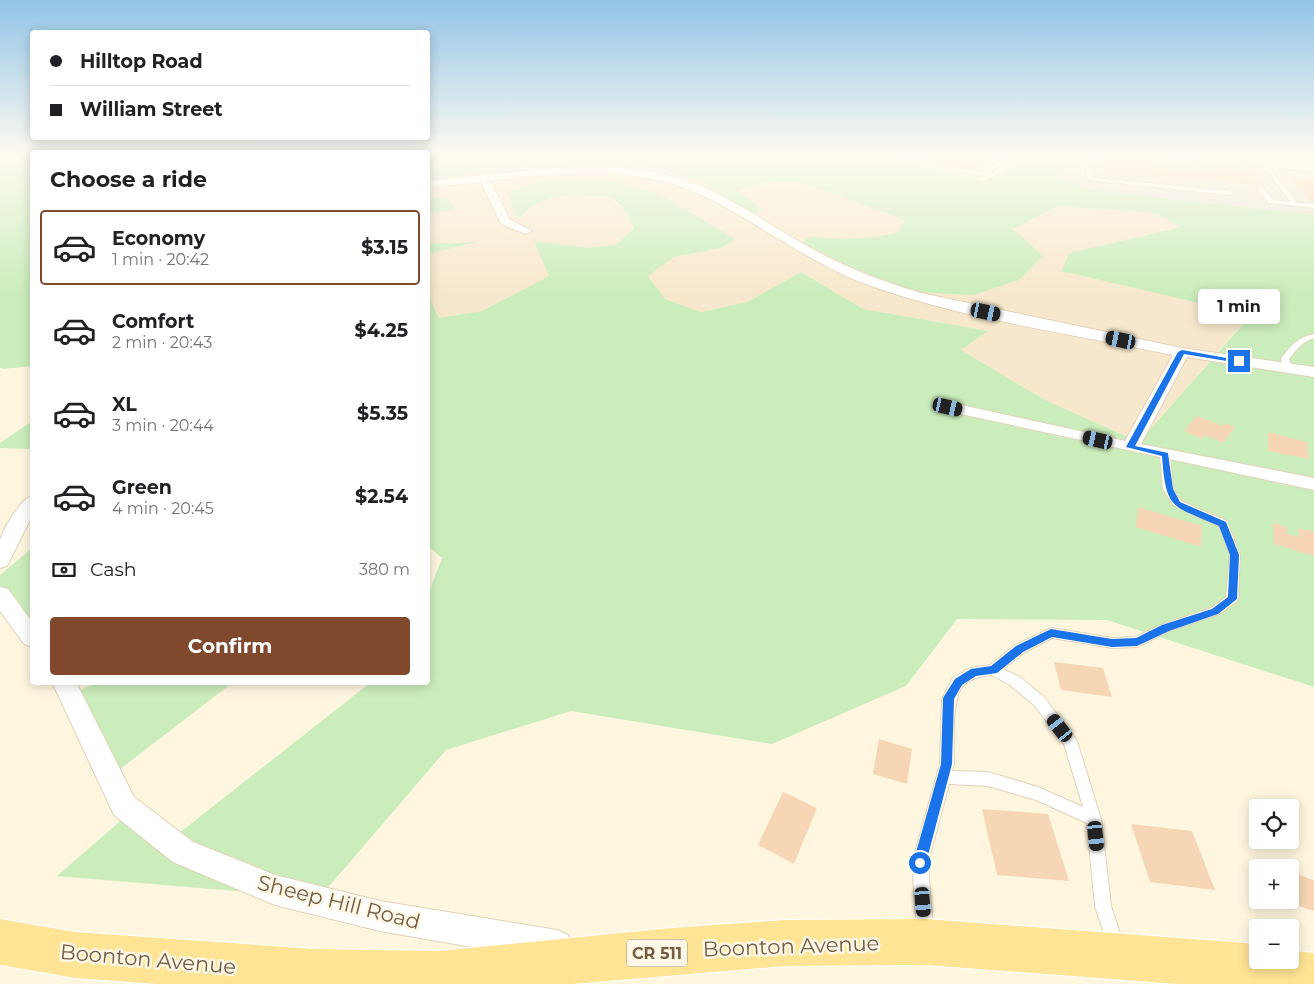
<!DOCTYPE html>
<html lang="en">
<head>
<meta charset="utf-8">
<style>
	:root { --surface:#fff; --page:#f6f6f6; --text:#202124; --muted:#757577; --line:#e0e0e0; --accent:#80482d }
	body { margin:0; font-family:Montserrat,sans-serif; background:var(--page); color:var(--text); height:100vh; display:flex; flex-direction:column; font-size:19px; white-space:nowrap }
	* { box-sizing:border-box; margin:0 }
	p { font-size:16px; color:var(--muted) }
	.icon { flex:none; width:28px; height:28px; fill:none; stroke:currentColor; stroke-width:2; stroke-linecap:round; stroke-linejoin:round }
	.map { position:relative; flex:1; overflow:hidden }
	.panel { position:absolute; left:30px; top:150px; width:400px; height:535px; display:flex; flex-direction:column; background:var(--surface); border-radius:5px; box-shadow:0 2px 12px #0003 }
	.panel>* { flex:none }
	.guide { position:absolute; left:30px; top:30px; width:400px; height:110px; border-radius:5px; box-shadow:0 2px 12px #0003; display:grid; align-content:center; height:110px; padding:0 20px; background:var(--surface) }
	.controls { position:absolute; left:1249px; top:799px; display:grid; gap:10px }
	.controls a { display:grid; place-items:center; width:50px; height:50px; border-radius:5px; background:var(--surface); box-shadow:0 2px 12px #0003; font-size:25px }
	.end { position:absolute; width:22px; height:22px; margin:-11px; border:6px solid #1a73e8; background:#fff; box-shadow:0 0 0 2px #fff }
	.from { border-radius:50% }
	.bubble { position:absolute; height:35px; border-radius:5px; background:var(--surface); box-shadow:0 2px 12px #0003; font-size:16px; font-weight:700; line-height:35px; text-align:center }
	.car { position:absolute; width:15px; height:30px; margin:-15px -8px; border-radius:6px; box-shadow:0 0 4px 1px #0007; background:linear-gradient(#222 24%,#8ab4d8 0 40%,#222 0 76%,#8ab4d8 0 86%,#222 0) }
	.guide b { display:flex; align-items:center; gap:18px; height:48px; font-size:19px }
	.guide b+b { border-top:1px solid var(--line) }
	.guide i { width:12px; height:12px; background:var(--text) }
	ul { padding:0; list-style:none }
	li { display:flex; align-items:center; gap:15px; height:75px; margin:0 10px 8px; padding:0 10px; border:2px solid transparent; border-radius:5px }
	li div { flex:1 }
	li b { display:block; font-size:19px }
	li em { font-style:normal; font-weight:700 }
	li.current { border-color:var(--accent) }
	li>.icon { width:45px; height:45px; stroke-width:1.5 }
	h2 { padding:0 20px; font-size:22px; line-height:60px }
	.pay { display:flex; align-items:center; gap:12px; height:55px; padding:0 20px; font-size:19px }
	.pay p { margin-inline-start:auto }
	.primary-button { display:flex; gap:10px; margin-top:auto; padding:10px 20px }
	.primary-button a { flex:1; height:58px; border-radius:5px; background:var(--accent); color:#fff; font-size:20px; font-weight:700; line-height:58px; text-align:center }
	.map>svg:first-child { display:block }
	.residential { fill:#f7e8cd }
	.industrial { fill:#ece5db }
	.green { fill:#cbedbc }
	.building { fill:#f6d6b4 }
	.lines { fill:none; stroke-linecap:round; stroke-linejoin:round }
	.lane-casing { stroke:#e3d2ba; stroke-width:2 }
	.street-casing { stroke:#e3d2ba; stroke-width:2 }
	.primary-casing { stroke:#fff; stroke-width:2 }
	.lane { fill:#fff; fill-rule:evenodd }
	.street { fill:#fff; fill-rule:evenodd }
	.primary { fill:#ffe495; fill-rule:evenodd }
	.route { fill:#1a73e8 }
	.labels { text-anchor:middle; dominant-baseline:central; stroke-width:5; stroke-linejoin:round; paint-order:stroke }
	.shield { fill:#fff8e7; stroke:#a08b75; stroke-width:1 }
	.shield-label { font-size:16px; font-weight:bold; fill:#775c44 }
	.near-street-label { font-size:21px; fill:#775c44; stroke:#fff8e7 }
</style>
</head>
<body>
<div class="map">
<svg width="1314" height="984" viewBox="0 0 1314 984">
	<rect width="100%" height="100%" fill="#fef6df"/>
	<path class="residential" d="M644,165L697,180L752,214L762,210L737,190L773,181L806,184L905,220L898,232L879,237L845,240L810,236L802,243L1012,229L1058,206L1154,213L1183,227L1069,253L1061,271L1251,314L1139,442L1045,400L961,350L987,331L863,309L801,272L747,302L701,312L665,299L648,276L674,257L721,248L654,192L542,181L507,193L530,206L552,197L569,194L610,198L626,212L634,228L617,244L588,248L534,241L550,276L482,311L439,318L428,295V254L473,243L428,244V214L455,210L450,200L428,196V180L529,167Z"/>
	<path class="industrial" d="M1058,156H1228L1314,165V215L1095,190L1059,178Z"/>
	<g class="green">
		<path d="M0,156H32V366L4,369L0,368Z"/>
		<path d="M428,156H885L984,181L1033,156H1058L1059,178L1095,190L1314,215V687L1107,620L957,619L906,686L772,744L571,711L446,750L319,898L57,876L133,810L169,841L370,683L428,682V595L442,558L428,546V295L439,318L482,311L549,276L534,241L589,248L617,244L634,228C629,217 623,204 611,198C606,196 597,197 592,196C563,193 538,197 518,219L507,192L542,181H612L654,192L736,239L721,248L674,257L648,276L665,299L701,312L747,302L801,272L863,309L988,331L961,350L1045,400L1139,442L1251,315L1061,271L1069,253L1182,227L1154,213L1058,206L1013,229L1043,256L1019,280L973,295L915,292L883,283L802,243L810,236C841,240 868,240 898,232L905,220L806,184L773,181L737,190L763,210L752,214L697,180L644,165L529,167L428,180Z"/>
		<path d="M428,196L450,200L455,210L428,214Z"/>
		<path d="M477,242L428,254V244Z"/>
		<path d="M32,421V449L0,448V443Z"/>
		<path d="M32,548V626L25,629L0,587V575Z"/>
		<path d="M96,683H232L106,780L68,696Z"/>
	</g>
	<g class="building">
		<path d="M904,156H992L975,169L966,167L959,170Z"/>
		<path d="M1104,163L1237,176L1234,171L1249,172L1259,185L1107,171Z"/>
		<path d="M1290,177L1314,179V205Z"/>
		<path d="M1197,416L1222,426L1225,423L1235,427L1223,443L1205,435L1202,439L1184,431Z"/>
		<path d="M1268,432L1307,442L1309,459L1268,451Z"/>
		<path d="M1138,507L1202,526L1201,547L1136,527Z"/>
		<path d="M1273,523L1287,527V534L1299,537L1298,528L1314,532V556L1274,544Z"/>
		<path d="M1054,662L1103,668L1112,697L1061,690Z"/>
		<path d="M879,739L912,749L907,784L873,774Z"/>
		<path d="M783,792L817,808L794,864L758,845Z"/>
		<path d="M982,809L1048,814L1069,881L997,875Z"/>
		<path d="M1131,824L1192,831L1215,890L1150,882Z"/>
		<path d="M1290,872L1314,880V911L1279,900H1290Z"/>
	</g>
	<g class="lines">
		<defs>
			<g id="lane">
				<path d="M895,156H906L980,172C991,169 1000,156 1011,156L991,172L980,176Z"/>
				<path d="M1098,156H1107L1089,163L1093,178L1230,191L1233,193L1230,195L1089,180L1083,162Z"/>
				<path d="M1156,156H1182L1314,167V171L1269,167L1297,203L1314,204V208L1269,203L1257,188L1258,187H1262L1273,200L1291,202L1263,166Z"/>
				<path d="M1314,334V338C1303,341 1296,350 1289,359L1292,369L1291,371H1285L1281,359C1290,346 1298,337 1314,334Z"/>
				<path d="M1165,451L1170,454L1173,489L1181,501L1227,521L1228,524L1240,555L1238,599L1236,602L1219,614L1169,631L1137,647L1113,648L1052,638L1023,653L1003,669L1020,677L1044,697L1077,741L1101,819L1111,906L1124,946L1122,952L1116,954L1110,952L1095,906L1087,823L1036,800L988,786L949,784L928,863L933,931L931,937L925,939L919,937L917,931L912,863L940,764L942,699L953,678L970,668L990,665L1015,645L1051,628L1113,638L1135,637L1161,625L1211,608L1226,597L1230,555L1219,526L1173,505L1163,489L1160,454ZM992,675L1010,685L1034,705L1064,744L1083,807L1038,787L988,772L952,771L954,764C954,746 951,698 963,686C970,678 982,676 992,675Z"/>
			</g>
			<g id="street">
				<path d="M596,166C625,167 654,170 682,179C728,194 767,224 809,247C844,267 881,281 921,293L1182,348L1314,367V377L1187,357L1141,444L1314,478V490L942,410L940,407L948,402L1125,441L1173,355C1073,334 968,320 871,286C818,267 774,234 725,207C645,162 578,170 490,181L510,220L532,231L526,234L501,224L481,182L428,187V181L540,169Z"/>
				<path d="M32,496V516L7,566L0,568C0,560 0,548 0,540C4,528 20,499 32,496Z"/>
				<path d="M0,587L8,589L32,622V647L24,644L0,611Z"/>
				<path d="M52,682H76L134,797L193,842L275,875L380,901L557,930L568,935L573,946L568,957L557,962L380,931L275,905L173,862L114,815Z"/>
			</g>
			<path id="primary" d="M0,919L75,932L315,949L439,951L671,928L785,920L926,919L1246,943L1258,945V960H1290V950L1314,953V984H1177L926,965L785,966L572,984H157L75,978L0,965Z"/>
		</defs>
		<use href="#lane" class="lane-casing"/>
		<use href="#street" class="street-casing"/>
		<use href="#primary" class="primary-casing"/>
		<use href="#lane" class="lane"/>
		<use href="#street" class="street"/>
		<use href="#primary" class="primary"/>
	</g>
	<linearGradient id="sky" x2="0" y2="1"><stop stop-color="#92c4e8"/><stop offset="0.53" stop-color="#fffbf1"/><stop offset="1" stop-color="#fffbf1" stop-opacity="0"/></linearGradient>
	<rect width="1314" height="294" fill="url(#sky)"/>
	<path class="route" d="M1182,350L1243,361L1239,363L1184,354L1135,446L1168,453L1173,489L1180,502L1226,522L1239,555L1237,599L1218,614L1169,631L1137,646L1112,647L1052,637L1023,652L997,673L976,676L962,685L954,699L952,764L926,863L924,868L920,870L915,868L913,863L941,764L943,698L955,679L971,669L991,666L1016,646L1051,629L1112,639L1136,638L1162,625L1212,609L1228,597L1230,555L1219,526C1172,505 1166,511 1162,456L1126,447L1178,352Z"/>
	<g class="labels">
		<rect class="shield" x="627" y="939.5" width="60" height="27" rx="4"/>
		<g class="shield-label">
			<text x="657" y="953">CR 511</text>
		</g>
		<g class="near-street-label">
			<text transform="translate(339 902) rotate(14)">Sheep Hill Road</text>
			<text transform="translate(791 946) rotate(-2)">Boonton Avenue</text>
			<text transform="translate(148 959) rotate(5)">Boonton Avenue</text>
		</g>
	</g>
</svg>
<div class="controls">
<a><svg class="icon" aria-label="locate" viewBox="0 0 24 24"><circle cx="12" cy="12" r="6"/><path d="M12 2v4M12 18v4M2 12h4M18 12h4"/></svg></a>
<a>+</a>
<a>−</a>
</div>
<i class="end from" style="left:920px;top:863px"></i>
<i class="end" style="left:1239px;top:361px"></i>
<div class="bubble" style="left:1198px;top:289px;width:82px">1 min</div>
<i class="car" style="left:986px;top:312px;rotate:102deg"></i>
<i class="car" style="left:1121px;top:340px;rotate:282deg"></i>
<i class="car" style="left:948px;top:407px;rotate:103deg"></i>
<i class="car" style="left:1098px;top:440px;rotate:283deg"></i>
<i class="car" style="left:1060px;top:728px;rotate:322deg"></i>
<i class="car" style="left:1096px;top:836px;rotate:174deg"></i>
<i class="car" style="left:923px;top:902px;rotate:175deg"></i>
<div class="guide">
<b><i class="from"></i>Hilltop Road</b>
<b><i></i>William Street</b>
</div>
<section class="panel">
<h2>Choose a ride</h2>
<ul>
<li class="current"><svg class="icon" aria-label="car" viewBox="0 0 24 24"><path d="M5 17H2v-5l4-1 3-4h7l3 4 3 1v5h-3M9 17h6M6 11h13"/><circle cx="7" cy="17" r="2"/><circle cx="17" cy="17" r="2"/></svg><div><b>Economy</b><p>1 min · 20:42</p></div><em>$3.15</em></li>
<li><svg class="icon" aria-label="car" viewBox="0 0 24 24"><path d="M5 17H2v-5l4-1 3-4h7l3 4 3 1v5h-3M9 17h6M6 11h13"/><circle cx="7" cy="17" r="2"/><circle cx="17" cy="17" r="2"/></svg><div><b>Comfort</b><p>2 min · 20:43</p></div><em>$4.25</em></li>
<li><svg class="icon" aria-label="car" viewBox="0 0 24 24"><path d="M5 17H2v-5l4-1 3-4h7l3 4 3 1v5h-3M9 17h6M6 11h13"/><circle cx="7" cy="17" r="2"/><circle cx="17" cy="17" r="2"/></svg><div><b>XL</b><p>3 min · 20:44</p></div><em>$5.35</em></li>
<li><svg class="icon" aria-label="car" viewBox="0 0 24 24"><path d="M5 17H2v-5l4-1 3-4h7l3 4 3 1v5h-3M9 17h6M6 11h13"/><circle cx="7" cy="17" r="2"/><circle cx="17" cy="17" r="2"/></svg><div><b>Green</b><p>4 min · 20:45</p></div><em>$2.54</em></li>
</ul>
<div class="pay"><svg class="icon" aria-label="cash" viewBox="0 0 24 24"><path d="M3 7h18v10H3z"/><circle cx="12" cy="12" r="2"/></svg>Cash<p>380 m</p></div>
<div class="primary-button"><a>Confirm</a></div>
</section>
</div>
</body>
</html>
